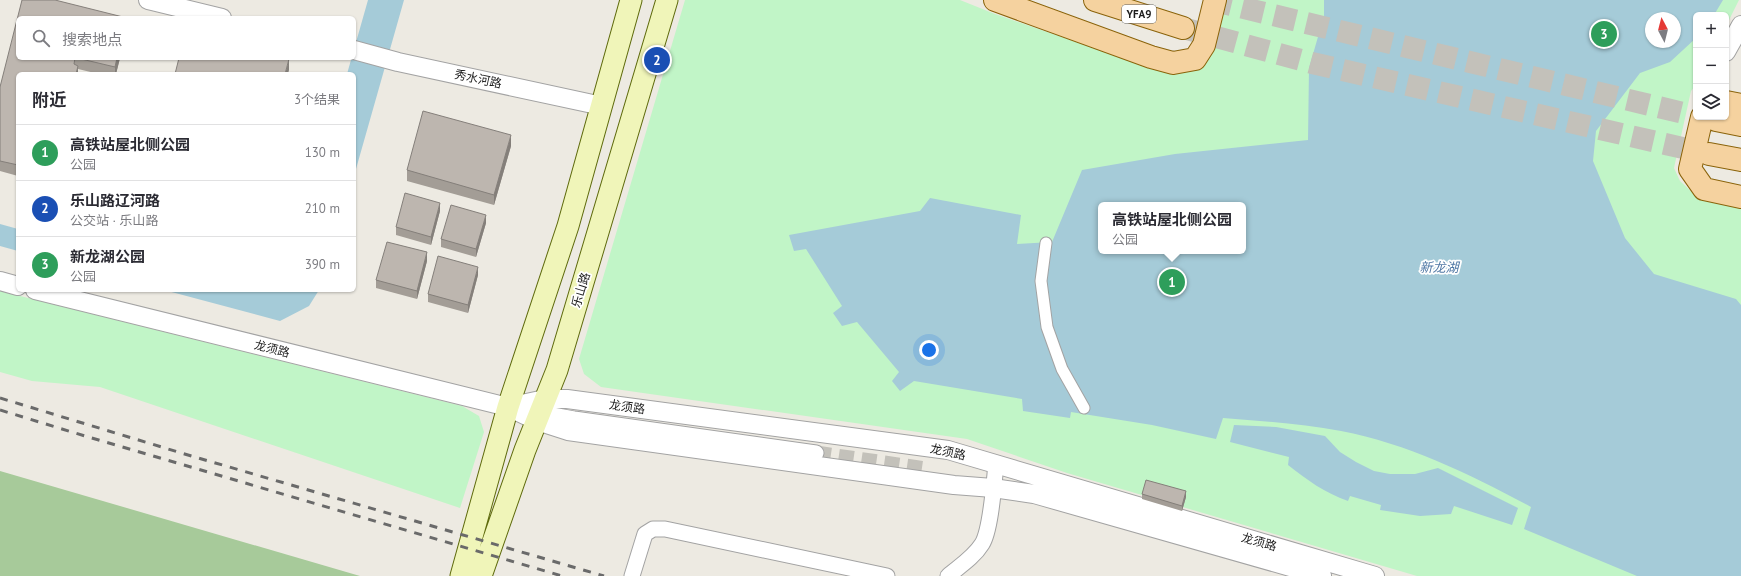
<!DOCTYPE html>
<html lang="zh">
<head>
<meta charset="utf-8">
<style>
	:root { --surface:#fff; --page:#f2f2f3; --text:#2b2b33; --muted:#7c7c81; --line:#e1e1e2; --accent:#bb110d }
	body { margin:0; font-family:"PT Sans","Noto Sans SC",sans-serif; background:var(--page); color:var(--text) }
	.controls { position:absolute; right:12px; top:12px; display:grid; overflow:hidden; border-radius:6px; box-shadow:0 1px 3px #0004 }
	.controls button { width:36px; height:36px; display:grid; place-items:center; padding:0; border:0; border-bottom:1px solid var(--line); background:var(--surface); color:var(--text); font:20px sans-serif }
	.compass { position:absolute; left:1645px; top:12px; width:36px; height:36px; border-radius:50%; background:var(--surface); box-shadow:0 1px 3px #0004; rotate:353deg }
	.you { position:absolute; left:929px; top:350px; width:14px; height:14px; margin:-10px; border:3px solid #fff; border-radius:50%; background:#1a73e8; box-shadow:0 0 0 6px #1a73e833 }
	.badge { display:grid; place-items:center; width:26px; height:26px; border-radius:50%; background:var(--accent); color:#fff; font-size:13px; font-weight:700 }
	.pin { position:absolute; translate:-50% -50%; border:2px solid #fff; box-shadow:0 1px 4px #0006 }
	.popup { position:absolute; left:1098px; top:202px; width:148px; height:52px; box-sizing:border-box; display:grid; place-content:center; border-radius:6px; background:var(--surface); filter:drop-shadow(0 1px 3px #0005); font-size:13px; white-space:nowrap; color:var(--muted) }
	.popup b { font-size:15px; color:var(--text) }
	.popup::after { content:''; position:absolute; left:50%; top:100%; margin-left:-8px; border:8px solid transparent; border-top-color:var(--surface) }
	.list { margin:0; padding:0; list-style:none }
	h2 { display:flex; justify-content:space-between; align-items:center; height:52px; margin:0; padding:0 16px; font-size:17px }
	h2 small { font-size:13px; font-weight:400; color:var(--muted) }
	.list li { display:grid; grid-template-columns:26px 1fr auto; gap:12px; align-items:center; box-sizing:border-box; height:56px; padding:0 16px; border-top:1px solid var(--line) }
	.list b { display:block; font-size:15px; white-space:nowrap }
	.list p { margin:0; font-size:13px; white-space:nowrap; color:var(--muted) }
	.list em { font-size:13px; font-style:normal; color:var(--muted) }
	.icon { flex:none; width:22px; height:22px; fill:none; stroke:currentColor; stroke-width:2; stroke-linecap:round; stroke-linejoin:round }
	.map { position:relative; flex:none; width:1741px; height:576px; overflow:hidden }
	.search { position:absolute; background:var(--surface); box-shadow:0 1px 3px #0004; left:16px; top:16px; width:340px; height:44px; display:flex; align-items:center; gap:10px; box-sizing:border-box; padding:0 14px; border-radius:6px; color:var(--muted); font-size:15px }
	.panel { position:absolute; background:var(--surface); box-shadow:0 1px 3px #0004; left:16px; top:72px; width:340px; height:220px; border-radius:6px }
	.map>svg:first-child { display:block }
	.forest { fill:#a7ca9a }
	.park { fill:#c1f5c7; fill-rule:evenodd }
	.water { fill:#a5cbd8; fill-rule:evenodd }
	.lines { fill:none; stroke-linecap:round; stroke-linejoin:round }
	.minor-tunnel { stroke:#c3c1ba; stroke-width:15; stroke-dasharray:15 8; stroke-linecap:butt }
	.primary-tunnel { stroke:#c3c1ba; stroke-width:22; stroke-dasharray:22 11; stroke-linecap:butt }
	.pedestrian-casing { stroke:#a3a3a3; stroke-width:13 }
	.minor-casing { stroke:#a3a3a3; stroke-width:17 }
	.tertiary-casing { stroke:#a3a3a3; stroke-width:20 }
	.secondary-casing { stroke:#5e6a0c; stroke-width:23 }
	.primary-casing { stroke:#8a630a; stroke-width:24 }
	.pedestrian { stroke:#fff; stroke-width:11 }
	.minor { stroke:#fff; stroke-width:15 }
	.tertiary { stroke:#fff; stroke-width:18 }
	.secondary { stroke:#f0f5b9; stroke-width:21 }
	.primary { stroke:#f5d29f; stroke-width:22 }
	.rail { stroke:#6a6a6a; stroke-width:3; stroke-dasharray:8 8; stroke-linecap:butt }
	.wall { fill:#a39d96 }
	.shaded-wall { fill:#847f7a }
	.building { fill:#bdb6af; stroke:#847f7a }
	.labels { text-anchor:middle; stroke-width:3.5; stroke-linejoin:round; paint-order:stroke }
	.shield { fill:#fff; stroke:#606060; stroke-width:1 }
	.shield-label { font-size:11px; font-weight:bold; fill:#1c1c1c }
	.street-label { font-size:12px; fill:#1c1c1c; stroke:#fff }
	.water-label { font-size:13px; font-style:italic; fill:#5078a5; stroke:#fff }
</style>
</head>
<body>
<div class="map">
<svg width="1741" height="576" viewBox="0 0 1741 576">
	<rect width="100%" height="100%" fill="#edeae2"/>
	<path class="forest" d="M 0,471 L 360,576 L 0,576 Z"/>
	<path class="park" d="M 685,0 L 960,0 L 995,14 L 1161,71 L 1177,73 L 1221,0 L 1739,0 L 1726,26 L 1726,15 L 1696,15 L 1696,85 L 1691,91 L 1674,168 L 1680,181 L 1695,195 L 1741,204 L 1741,576 L 1417,576 L 1067,473 L 967,439 L 601,387 L 584,374 L 579,359 ZM 1651,18 L 1675,18 L 1675,42 L 1651,42 ZM 1101,205 L 1243,205 L 1243,251 L 1101,251 Z
		M 0,291 L 462,406 L 479,416 L 484,432 L 460,508 L 100,387 L 32,381 L 0,372 Z"/>
	<path class="water" d="M 368,0 L 404,0 L 354,176 L 354,74 L 347,74 Z
		M 1324,0 L 1723,0 L 1714,15 L 1696,15 L 1696,38 L 1670,62 L 1640,73 L 1596,131 L 1593,161 L 1625,238 L 1654,274 L 1736,299 L 1741,305 L 1741,576 L 1637,576 L 1524,529 L 1531,507 C 1471,475 1409,444 1341,431 C 1302,424 1263,421 1223,418 L 1216,439 L 1152,425 L 1071,412 L 1070,418 L 1023,411 L 1022,399 L 914,381 L 900,391 L 892,381 L 899,372 L 857,322 L 842,326 L 833,313 L 842,306 L 806,249 L 794,251 L 789,235 L 920,211 L 930,198 L 1021,215 L 1017,244 L 1052,242 L 1082,170 L 1175,154 L 1308,140 L 1309,68 L 1324,16 ZM 1651,18 L 1675,18 L 1675,42 L 1651,42 ZM 1101,205 L 1243,205 L 1243,251 L 1101,251 Z
		M 0,224 L 18,229 L 18,251 L 0,246 Z
		M 164,290 L 319,290 L 309,306 L 280,321 Z
		M 1234,425 L 1276,427 L 1325,436 L 1340,452 L 1356,462 L 1374,471 L 1390,474 L 1415,474 L 1438,468 L 1518,508 L 1512,525 L 1454,506 L 1451,514 L 1420,516 L 1380,510 L 1381,505 L 1350,496 L 1348,501 C 1325,493 1307,480 1288,465 L 1289,457 L 1230,442 Z"/>
	<g class="lines">
		<path class="minor-tunnel" d="M 816,453 L 926,469"/>
		<path class="primary-tunnel" d="M 1210,0 L 1696,116
			M 1183,28 L 1312,63 L 1709,154"/>
		<defs>
			<path id="pedestrian" d="M 1046,243 L 1041,281 L 1047,327 L 1062,369 L 1084,408"/>
			<path id="minor" d="M 530,411 L 574,419 L 816,453
				M 632,576 L 645,534 L 653,529 L 665,529 L 887,576
				M 948,576 C 960,566 974,557 982,544 C 991,530 994,482 996,464"/>
			<path id="tertiary" d="M 148,0 L 222,18
				M 354,50 L 398,62 L 602,106
				M 1726,52 L 1741,25
				M 0,281 L 18,286
				M 35,290 L 508,407 L 537,421 L 568,431 L 954,485 L 993,488 L 1034,494 L 1322,576
				M 508,407 L 545,399 L 567,399 L 948,450 L 1375,576"/>
			<path id="secondary" d="M 461,576 L 508,407 L 568,226 L 631,0
				M 481,576 L 525,450 L 557,370 L 667,0"/>
			<path id="primary" d="M 995,0 L 1151,57 L 1173,63 L 1195,59 L 1204,45 L 1215,0
				M 1095,0 L 1183,28
				M 1726,102 L 1741,105
				M 1702,117 L 1690,169 L 1704,189 L 1741,197
				M 1716,120 L 1741,125
				M 1709,154 L 1741,160"/>
		</defs>
		<use href="#pedestrian" class="pedestrian-casing"/>
		<use href="#minor" class="minor-casing"/>
		<use href="#tertiary" class="tertiary-casing"/>
		<use href="#secondary" class="secondary-casing"/>
		<use href="#primary" class="primary-casing"/>
		<use href="#pedestrian" class="pedestrian"/>
		<use href="#minor" class="minor"/>
		<use href="#tertiary" class="tertiary"/>
		<use href="#secondary" class="secondary"/>
		<use href="#primary" class="primary"/>
		<path class="rail" d="M 0,398 L 188,455 L 604,576
			M 0,410 L 85,436 L 562,576"/>
	</g>
	<path class="wall" d="M 18,58 L 120,58 L 116,74 L 99,74 L 78,69 L 78,74 L 18,74 L 18,176 L 0,171 L 0,87 Z
		M 511,146 L 494,205 L 407,181 L 407,170 Z
		M 440,211 L 431,245 L 396,235 L 396,227 Z
		M 486,223 L 476,257 L 441,247 L 441,239 Z
		M 427,261 L 417,299 L 376,288 L 376,280 Z
		M 478,275 L 468,313 L 428,302 L 428,294 Z
		M 1142,494 L 1186,497 L 1182,511 L 1142,499 Z"/>
	<path class="shaded-wall" d="M 117,58 L 120,58 L 116,74 L 115,74 L 115,67 Z
		M 289,59 L 289,70 L 288,74 L 285,74 Z
		M 78,66 L 78,74 L 76,74 Z
		M 511,135 L 511,146 L 494,205 L 494,195 Z
		M 440,203 L 440,211 L 431,245 L 431,237 Z
		M 486,215 L 486,223 L 476,257 L 476,249 Z
		M 427,252 L 427,261 L 417,299 L 417,291 Z
		M 478,267 L 478,275 L 468,313 L 468,305 Z
		M 1186,491 L 1186,497 L 1182,511 L 1182,506 Z"/>
	<path class="building" d="M 22,0 L 55,0 L 127,18 L 18,18 L 18,58 L 75,58 L 74,64 L 78,66 L 76,74 L 18,74 L 18,165 L 0,161 L 0,87 Z
		M 77,58 L 117,58 L 115,67 Z
		M 179,58 L 283,58 L 289,59 L 285,74 L 175,74 Z
		M 423,111 L 511,135 L 494,195 L 407,170 Z
		M 405,193 L 440,203 L 431,237 L 396,227 Z
		M 451,205 L 486,215 L 476,249 L 441,239 Z
		M 387,242 L 427,252 L 417,291 L 376,280 Z
		M 438,256 L 478,267 L 468,305 L 428,294 Z
		M 1146,480 L 1186,491 L 1182,506 L 1142,494 Z"/>
	<g class="labels">
		<rect class="shield" x="1122" y="5" width="34" height="18" rx="3"/>
		<g class="shield-label">
			<text x="1139" y="18">YFA9</text>
		</g>
		<g class="street-label">
			<text transform="translate(478 79) rotate(12)" y="4">秀水河路</text>
			<text transform="translate(581 290) rotate(-73)" y="4">乐山路</text>
			<text transform="translate(272 349) rotate(14)" y="4">龙须路</text>
			<text transform="translate(627 407) rotate(8)" y="4">龙须路</text>
			<text transform="translate(948 452) rotate(12)" y="4">龙须路</text>
			<text transform="translate(1259 542) rotate(16)" y="4">龙须路</text>
		</g>
		<g class="water-label">
			<text x="1439" y="272">新龙湖</text>
		</g>
	</g>
</svg>
<div class="controls">
<button>+</button>
<button>−</button>
<button><svg class="icon" aria-label="layers" viewBox="0 0 24 24"><path d="M12 4l9 5-9 5-9-5zM3 14l9 5 9-5"/></svg></button>
</div>
<svg class="compass" viewBox="-18 -18 36 36"><path d="M0-13l5 13h-10z" fill="#e53935"/><path d="M0 13l5-13h-10z" fill="#7c7c81"/></svg>
<div class="you"></div>
<div class="pin badge" style="left:1172px;top:282px;background:#2e9e5b">1</div>
<div class="popup"><b>高铁站屋北侧公园</b>公园</div>
<div class="pin badge" style="left:657px;top:60px;background:#1a4fb4">2</div>
<div class="pin badge" style="left:1604px;top:34px;background:#2e9e5b">3</div>
<div class="search"><svg class="icon" aria-label="search" viewBox="0 0 24 24"><circle cx="10" cy="10" r="6"/><path d="M15 15l6 6"/></svg>搜索地点</div>
<section class="panel">
<h2>附近<small>3个结果</small></h2>
<ul class="list">
<li><span class="badge" style="background:#2e9e5b">1</span><div><b>高铁站屋北侧公园</b><p>公园</p></div><em>130 m</em></li>
<li><span class="badge" style="background:#1a4fb4">2</span><div><b>乐山路辽河路</b><p>公交站 · 乐山路</p></div><em>210 m</em></li>
<li><span class="badge" style="background:#2e9e5b">3</span><div><b>新龙湖公园</b><p>公园</p></div><em>390 m</em></li>
</ul>
</section>
</div>
</body>
</html>
